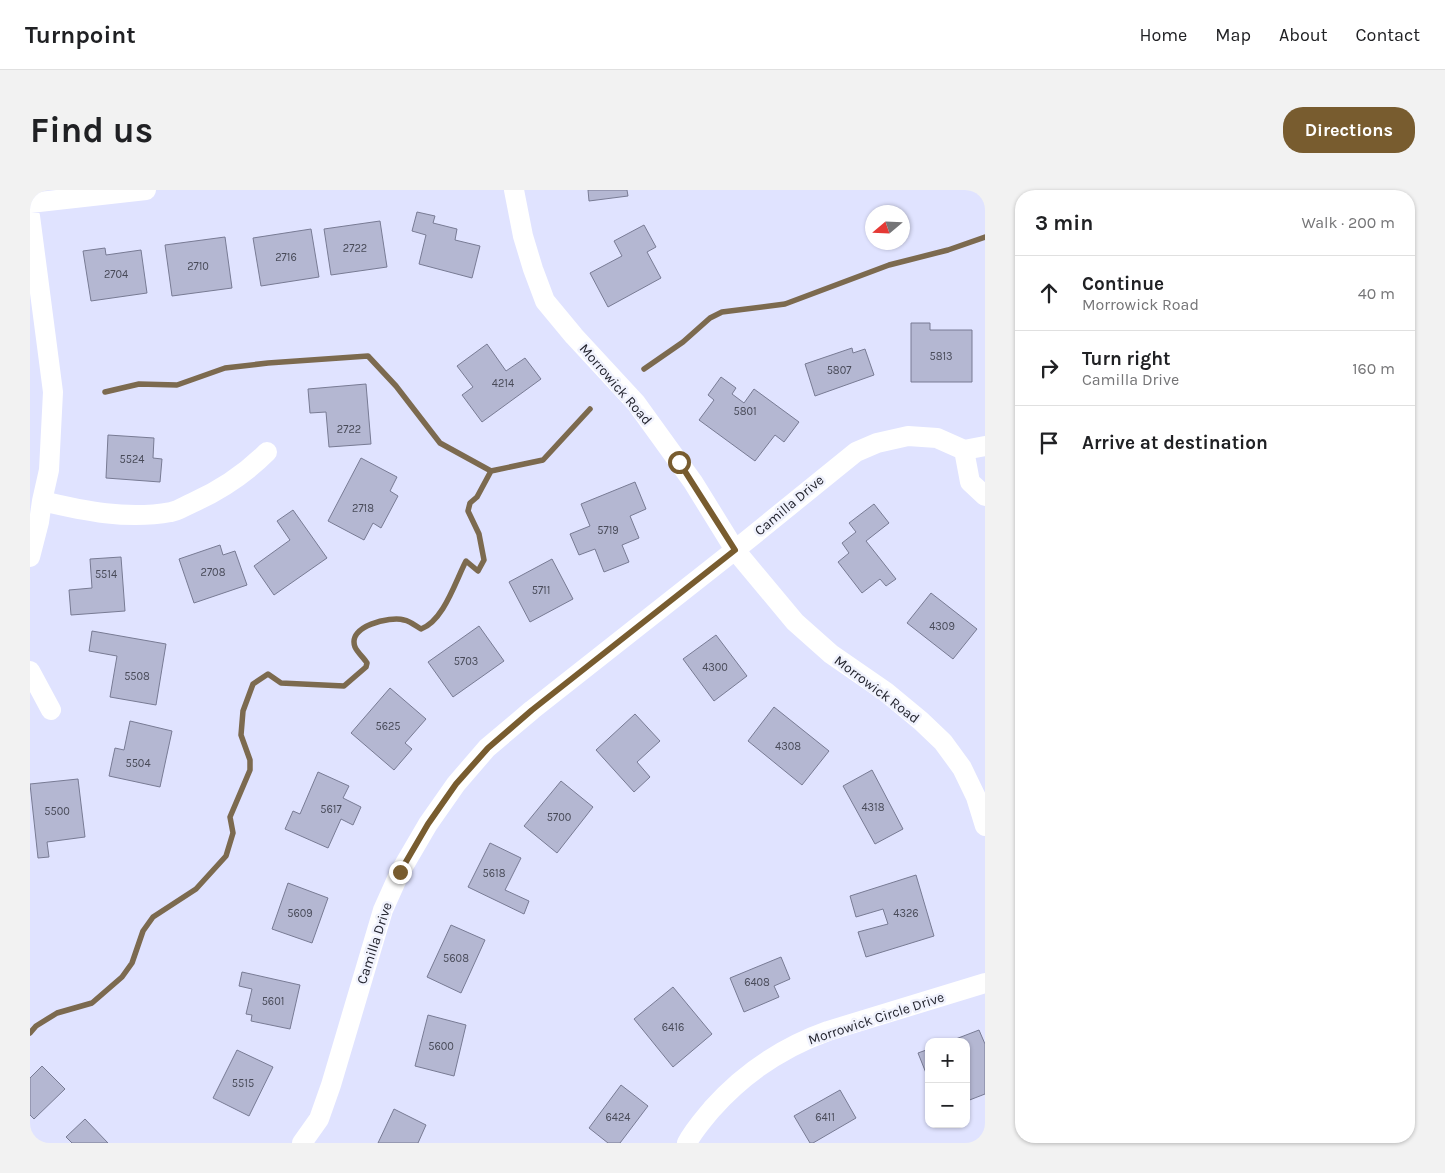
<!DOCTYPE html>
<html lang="en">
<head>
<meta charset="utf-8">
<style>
	:root { --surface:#fff; --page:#f2f2f2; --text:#202124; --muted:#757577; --line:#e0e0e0; --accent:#785c2f }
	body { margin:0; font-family:Karla,sans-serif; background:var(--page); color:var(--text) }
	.controls { position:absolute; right:15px; bottom:15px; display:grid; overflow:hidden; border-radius:10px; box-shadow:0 1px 4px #0004 }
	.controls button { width:45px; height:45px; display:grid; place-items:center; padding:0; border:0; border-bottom:1px solid var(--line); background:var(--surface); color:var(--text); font:25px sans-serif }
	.compass { position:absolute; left:835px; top:15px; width:45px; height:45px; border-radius:50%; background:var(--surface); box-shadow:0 1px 4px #0004; rotate:251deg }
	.stop { position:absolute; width:15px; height:15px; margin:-11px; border:4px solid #785c2f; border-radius:50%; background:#fff }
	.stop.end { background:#785c2f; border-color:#fff; box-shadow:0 1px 5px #0008 }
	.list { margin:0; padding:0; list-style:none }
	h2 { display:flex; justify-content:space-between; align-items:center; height:65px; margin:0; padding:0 20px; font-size:21px }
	h2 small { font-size:16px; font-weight:400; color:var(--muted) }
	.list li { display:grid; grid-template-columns:32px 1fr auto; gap:15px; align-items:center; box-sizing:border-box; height:75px; padding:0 20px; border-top:1px solid var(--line) }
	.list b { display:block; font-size:19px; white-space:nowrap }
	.list p { margin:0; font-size:16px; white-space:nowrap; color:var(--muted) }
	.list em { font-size:16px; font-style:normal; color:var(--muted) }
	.icon { flex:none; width:28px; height:28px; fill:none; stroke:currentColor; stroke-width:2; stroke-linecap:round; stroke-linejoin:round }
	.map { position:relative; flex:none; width:955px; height:953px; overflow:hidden; border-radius:20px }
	header { display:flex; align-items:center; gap:30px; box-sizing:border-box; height:70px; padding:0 25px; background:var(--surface); border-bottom:1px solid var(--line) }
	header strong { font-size:24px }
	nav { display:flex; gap:28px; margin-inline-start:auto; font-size:18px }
	.intro { display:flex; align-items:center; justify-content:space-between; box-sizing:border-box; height:120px; padding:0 30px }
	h1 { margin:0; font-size:35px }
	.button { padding:12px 22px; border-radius:20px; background:var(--accent); color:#fff; font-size:18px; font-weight:700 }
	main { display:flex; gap:30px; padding:0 30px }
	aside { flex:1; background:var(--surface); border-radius:20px; box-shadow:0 1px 4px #0004 }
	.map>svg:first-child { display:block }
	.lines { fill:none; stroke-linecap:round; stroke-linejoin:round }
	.stream { stroke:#7c6a4f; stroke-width:5.5 }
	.building { fill:#b4b7d2; stroke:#787b94 }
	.minor { stroke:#fff; stroke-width:20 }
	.route { stroke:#785c2f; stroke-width:6 }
	.labels { text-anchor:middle; stroke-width:5; stroke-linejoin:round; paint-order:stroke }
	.number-label { font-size:11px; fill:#484a58 }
	.street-label { font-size:14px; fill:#24252f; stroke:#f0f2fd }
</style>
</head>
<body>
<header>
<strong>Turnpoint</strong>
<nav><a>Home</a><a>Map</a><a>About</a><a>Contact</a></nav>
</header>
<div class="intro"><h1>Find us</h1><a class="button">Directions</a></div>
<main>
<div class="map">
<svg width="955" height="953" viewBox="0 0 955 953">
	<rect width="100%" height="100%" fill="#e0e3ff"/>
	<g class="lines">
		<path class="stream" d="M 614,179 L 653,152 L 680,128 L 692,122 L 755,114 L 859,75 L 918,60 L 955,47
			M 75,202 L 109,194 L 147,195 L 195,178 L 238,173 L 338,166 L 366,196 L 410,253 L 461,281 L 513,270 L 560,219
			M 0,843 L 6,836 L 27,823 L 62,813 L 92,787 L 102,773 L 113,741 L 123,727 L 166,699 L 196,666 L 203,643 L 200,627 L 220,580 L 220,570 L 211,545 L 213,521 L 223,494 L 238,484 L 251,493 L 314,496 L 336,477 L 337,473 C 334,468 327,462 325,457 C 317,436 360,426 374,430 C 380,431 386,436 391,439 C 414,430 425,392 436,371 L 448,381 L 454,370 L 449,344 L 438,321 L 440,313 L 447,307 L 461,281"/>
	</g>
	<path class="building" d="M 558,0 L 597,0 L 598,6 L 559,11 Z
		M 387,22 L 405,26 L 403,33 L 427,39 L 425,50 L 450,56 L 442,88 L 389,74 L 396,45 L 382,41 Z
		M 350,31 L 357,77 L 301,85 L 294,39 Z
		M 614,35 L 626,57 L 617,62 L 631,88 L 578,117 L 560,83 L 592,66 L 584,51 Z
		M 281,39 L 289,87 L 231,96 L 223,48 Z
		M 195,47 L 202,98 L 142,106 L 135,55 Z
		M 75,58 L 76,65 L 111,60 L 117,103 L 61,111 L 53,61 Z
		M 881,133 L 900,133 L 900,140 L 942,140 L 942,192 L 881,192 Z
		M 457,154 L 476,181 L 495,168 L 511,189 L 452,232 L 432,205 L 443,197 L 427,176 Z
		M 822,158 L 823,163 L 835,159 L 844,185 L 785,206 L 775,174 Z
		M 691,187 L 706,198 L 702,204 L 714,213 L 724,199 L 769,232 L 754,252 L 745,245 L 725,271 L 669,230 L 684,210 L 678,205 Z
		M 336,194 L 341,254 L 299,257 L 296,222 L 280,223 L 278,199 Z
		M 78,245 L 124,248 L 123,268 L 132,269 L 130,292 L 76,288 Z
		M 331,268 L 367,287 L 360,301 L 368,306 L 351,338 L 343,333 L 334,350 L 298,331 Z
		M 605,292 L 616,319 L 600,326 L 609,348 L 592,355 L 599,372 L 574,382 L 565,359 L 549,365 L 540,344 L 560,336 L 551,314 Z
		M 844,314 L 859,333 L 836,351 L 866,389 L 856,396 L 850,389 L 832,403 L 808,372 L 819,363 L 812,353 L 826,342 L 819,333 Z
		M 263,320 L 297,368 L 244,405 L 224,376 L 260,350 L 247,331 Z
		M 190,355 L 193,365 L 205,361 L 217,395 L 164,413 L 149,369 Z
		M 91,367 L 95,421 L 41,425 L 39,400 L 62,398 L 60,369 Z
		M 522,369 L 543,409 L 500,432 L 479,392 Z
		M 901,403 L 947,439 L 923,469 L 877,433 Z
		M 449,436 L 474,471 L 423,507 L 398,472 Z
		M 62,441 L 136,454 L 126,515 L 80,507 L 87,466 L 59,461 Z
		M 686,445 L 717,486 L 684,511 L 653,469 Z
		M 360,498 L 396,529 L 375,553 L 382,559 L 364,580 L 321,543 Z
		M 744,517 L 799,561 L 772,595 L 718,551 Z
		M 605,524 L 630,551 L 607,572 L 620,587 L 604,602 L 566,560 Z
		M 100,531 L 142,541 L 130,597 L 79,586 L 85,558 L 94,560 Z
		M 842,580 L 873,639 L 845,654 L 813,596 Z
		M 288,582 L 319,596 L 313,608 L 331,617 L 323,635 L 311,629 L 298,658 L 255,639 L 263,621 L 270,624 Z
		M 48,589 L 55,647 L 17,652 L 19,667 L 8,668 L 0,594 Z
		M 531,591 L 563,617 L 527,663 L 494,636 Z
		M 460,653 L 491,668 L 475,700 L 499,711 L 494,724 L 438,697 Z
		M 886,685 L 904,746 L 836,767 L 828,742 L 858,734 L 853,719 L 826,727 L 820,706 Z
		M 258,693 L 298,708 L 282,753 L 242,739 Z
		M 421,735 L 455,750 L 431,803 L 397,787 Z
		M 751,767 L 760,789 L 744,796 L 749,807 L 714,822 L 700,788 Z
		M 212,782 L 270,795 L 260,839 L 221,831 L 222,825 L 216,824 L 222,799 L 209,796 Z
		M 643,797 L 682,844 L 643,877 L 604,829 Z
		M 398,825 L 436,835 L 424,886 L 385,876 Z
		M 949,840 L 955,854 L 955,904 L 937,911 L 936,852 L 918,852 Z
		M 899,859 L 899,888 L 898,888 L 888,863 Z
		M 207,860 L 243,877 L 219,926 L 183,908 Z
		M 12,876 L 35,899 L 4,929 L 0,925 L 0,888 Z
		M 591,895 L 618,916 L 590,953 L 578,953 L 559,938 Z
		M 810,900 L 826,928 L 783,953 L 780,953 L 764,926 Z
		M 364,919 L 396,935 L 388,953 L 348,953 Z
		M 55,929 L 78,953 L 42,953 L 36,947 Z"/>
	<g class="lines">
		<path class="minor" d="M 484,0 L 493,46 L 503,79 L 515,111 L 544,146 L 606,213 L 663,292 L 705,360 L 765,432 L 801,464 L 856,502 L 891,531 L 913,552 L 932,578 L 946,607 L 955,636
			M 0,13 L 116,0
			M 0,26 L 23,202 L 19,280 L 12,311 L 9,332 L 0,367
			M 934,260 L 940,292 L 955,306
			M 12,311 C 54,321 97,330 141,322 C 148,321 155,316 162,313 C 191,300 215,284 237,262
			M 0,481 L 21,520
			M 272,953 L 289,929 L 301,895 L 353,720 L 370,682 L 398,634 L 426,594 L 457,558 L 502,520 L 705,360 L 826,262 L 847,253 L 878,246 L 907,248 L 934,260 L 955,256
			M 657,953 C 663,941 673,930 682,919 C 714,883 753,857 798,841 L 955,793"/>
	</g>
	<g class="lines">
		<path class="route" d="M 370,682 L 398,634 L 426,594 L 458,558 L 502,520 L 705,360 L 649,272"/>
	</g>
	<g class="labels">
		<g class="number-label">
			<text x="325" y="62">2722</text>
			<text x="256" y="71">2716</text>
			<text x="168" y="80">2710</text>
			<text x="86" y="88">2704</text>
			<text x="911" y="170">5813</text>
			<text x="809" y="184">5807</text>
			<text x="473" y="197">4214</text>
			<text x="715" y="225">5801</text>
			<text x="319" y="243">2722</text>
			<text x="102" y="273">5524</text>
			<text x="333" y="322">2718</text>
			<text x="578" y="344">5719</text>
			<text x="183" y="386">2708</text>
			<text x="76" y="388">5514</text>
			<text x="511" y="404">5711</text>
			<text x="912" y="440">4309</text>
			<text x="436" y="475">5703</text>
			<text x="685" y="481">4300</text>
			<text x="107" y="490">5508</text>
			<text x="358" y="540">5625</text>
			<text x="758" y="560">4308</text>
			<text x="108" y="577">5504</text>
			<text x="843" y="621">4318</text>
			<text x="301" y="623">5617</text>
			<text x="27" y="625">5500</text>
			<text x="529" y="631">5700</text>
			<text x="464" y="687">5618</text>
			<text x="270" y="727">5609</text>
			<text x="876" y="727">4326</text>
			<text x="426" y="772">5608</text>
			<text x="727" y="796">6408</text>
			<text x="243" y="815">5601</text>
			<text x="643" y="841">6416</text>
			<text x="411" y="860">5600</text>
			<text x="213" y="897">5515</text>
			<text x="588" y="931">6424</text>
			<text x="795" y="931">6411</text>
		</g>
		<g class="street-label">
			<text transform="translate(586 194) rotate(49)" y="5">Morrowick Road</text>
			<text transform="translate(759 315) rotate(-40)" y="5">Camilla Drive</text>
			<text transform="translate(847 499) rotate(37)" y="5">Morrowick Road</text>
			<text transform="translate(344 753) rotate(-72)" y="5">Camilla Drive</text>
			<text transform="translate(846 828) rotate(-18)" y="5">Morrowick Circle Drive</text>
		</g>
	</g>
</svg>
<div class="controls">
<button>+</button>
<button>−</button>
</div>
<svg class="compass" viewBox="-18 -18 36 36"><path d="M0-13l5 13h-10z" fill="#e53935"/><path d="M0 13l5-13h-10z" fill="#757577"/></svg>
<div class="stop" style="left:649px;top:272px"></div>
<div class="stop end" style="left:370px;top:682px"></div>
</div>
<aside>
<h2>3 min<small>Walk · 200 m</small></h2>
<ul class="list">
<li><svg class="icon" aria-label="ahead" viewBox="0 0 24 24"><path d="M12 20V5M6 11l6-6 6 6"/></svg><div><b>Continue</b><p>Morrowick Road</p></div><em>40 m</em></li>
<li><svg class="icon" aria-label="right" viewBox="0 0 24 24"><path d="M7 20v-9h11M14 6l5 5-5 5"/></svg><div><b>Turn right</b><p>Camilla Drive</p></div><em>160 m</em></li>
<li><svg class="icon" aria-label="arrive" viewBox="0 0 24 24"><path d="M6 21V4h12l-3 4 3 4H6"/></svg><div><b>Arrive at destination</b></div></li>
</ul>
</aside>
</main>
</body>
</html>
